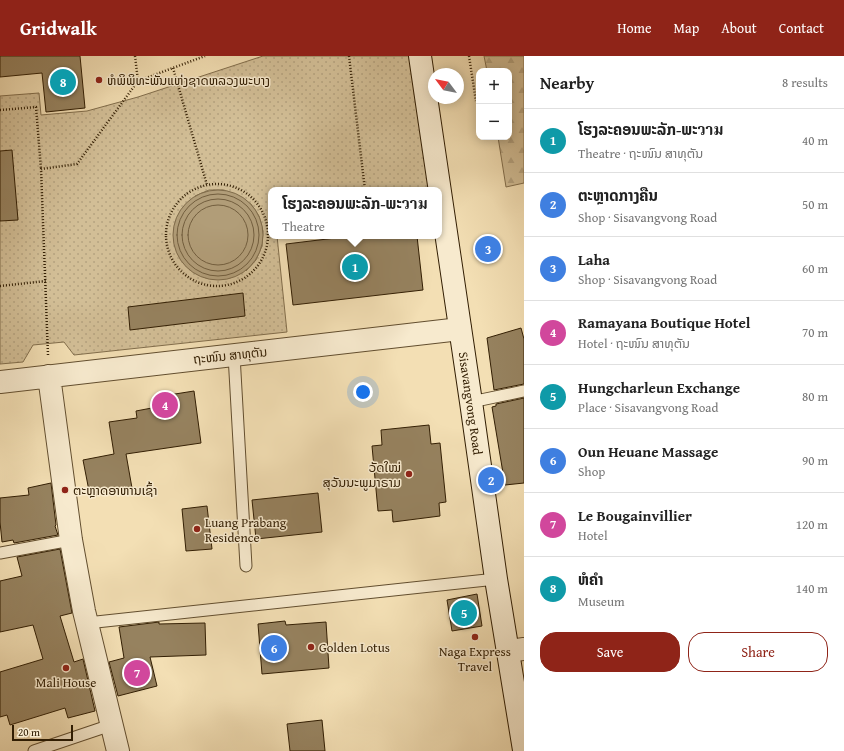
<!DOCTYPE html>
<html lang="en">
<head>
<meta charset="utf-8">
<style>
	:root { --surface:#fff; --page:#f2f2f2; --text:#222; --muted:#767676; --line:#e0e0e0; --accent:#8f2418 }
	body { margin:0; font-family:"Gentium Book Plus","Noto Sans Lao","Noto Serif Thai",serif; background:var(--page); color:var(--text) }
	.controls { position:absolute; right:12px; top:12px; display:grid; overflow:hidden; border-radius:8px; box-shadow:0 2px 10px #0003 }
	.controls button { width:36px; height:36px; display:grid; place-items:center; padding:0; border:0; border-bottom:1px solid var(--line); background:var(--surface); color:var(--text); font:20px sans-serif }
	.compass { position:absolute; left:428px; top:12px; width:36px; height:36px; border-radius:50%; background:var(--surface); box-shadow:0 2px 10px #0003; rotate:302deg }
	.scale { position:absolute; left:12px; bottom:10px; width:61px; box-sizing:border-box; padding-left:4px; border:2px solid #321e03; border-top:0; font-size:11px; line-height:14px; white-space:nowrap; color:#321e03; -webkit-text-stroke:3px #f7eace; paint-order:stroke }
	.you { position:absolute; left:363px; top:336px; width:14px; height:14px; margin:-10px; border:3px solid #fff; border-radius:50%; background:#1a73e8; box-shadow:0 0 0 6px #1a73e833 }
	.badge { display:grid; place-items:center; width:26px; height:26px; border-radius:50%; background:var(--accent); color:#fff; font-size:13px; font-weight:700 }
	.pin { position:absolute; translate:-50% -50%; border:2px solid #fff; box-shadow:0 1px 4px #0006 }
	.popup { position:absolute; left:268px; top:131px; width:174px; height:52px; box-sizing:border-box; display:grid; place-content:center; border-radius:8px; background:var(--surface); filter:drop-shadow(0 1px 3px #0005); font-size:13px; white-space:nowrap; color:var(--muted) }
	.popup b { font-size:15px; color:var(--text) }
	.popup::after { content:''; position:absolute; left:50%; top:100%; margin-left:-8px; border:8px solid transparent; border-top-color:var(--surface) }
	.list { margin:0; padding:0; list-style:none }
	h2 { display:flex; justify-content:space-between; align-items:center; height:52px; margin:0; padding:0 16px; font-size:17px }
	h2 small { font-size:13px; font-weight:400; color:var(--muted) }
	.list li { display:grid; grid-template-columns:26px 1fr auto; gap:12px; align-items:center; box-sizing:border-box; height:64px; padding:0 16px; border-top:1px solid var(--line) }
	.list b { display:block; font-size:15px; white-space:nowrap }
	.list p { margin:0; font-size:13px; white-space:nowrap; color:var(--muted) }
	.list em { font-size:13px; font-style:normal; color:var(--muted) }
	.actions { display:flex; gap:8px; padding:12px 16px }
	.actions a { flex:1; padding:9px 0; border:1px solid var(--accent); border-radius:16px; text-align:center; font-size:14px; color:var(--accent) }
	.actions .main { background:var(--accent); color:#fff }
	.map { position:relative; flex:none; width:524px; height:695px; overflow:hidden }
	header { display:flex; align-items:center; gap:24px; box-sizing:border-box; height:56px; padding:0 20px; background:var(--accent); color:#fff }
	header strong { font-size:19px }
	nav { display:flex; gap:22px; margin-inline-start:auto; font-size:14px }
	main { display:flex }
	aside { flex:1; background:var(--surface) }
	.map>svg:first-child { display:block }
	.grass { fill:url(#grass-dots); stroke:#826e4c; fill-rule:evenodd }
	.forest { fill:url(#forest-firs); stroke:#826e4c }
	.water { fill:#b19d78; stroke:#7e6a49 }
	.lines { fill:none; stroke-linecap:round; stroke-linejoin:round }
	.shore { stroke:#725e3e; stroke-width:1 }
	.building { fill:#96825f; stroke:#321e03 }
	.service-casing { stroke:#624e2f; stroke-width:13 }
	.minor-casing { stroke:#624e2f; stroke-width:24 }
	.secondary-casing { stroke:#321e03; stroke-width:24 }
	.path { stroke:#321e03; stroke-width:2.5; stroke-dasharray:1 2; stroke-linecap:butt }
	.service { stroke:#f7eace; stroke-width:11 }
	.minor { stroke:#f7eace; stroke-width:22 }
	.secondary { stroke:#f7eace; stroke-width:22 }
	.poi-dot { fill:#8f2418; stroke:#f7eace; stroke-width:1.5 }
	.labels { text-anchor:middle; stroke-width:3; stroke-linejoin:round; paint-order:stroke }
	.poi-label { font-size:13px; fill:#321e03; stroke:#f7eace; text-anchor:start }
	.street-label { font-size:13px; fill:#321e03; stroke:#f7eace }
</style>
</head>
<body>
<header>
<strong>Gridwalk</strong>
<nav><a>Home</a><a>Map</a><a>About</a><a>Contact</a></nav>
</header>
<main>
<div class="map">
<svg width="524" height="695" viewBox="0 0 524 695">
	<defs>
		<pattern id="grass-dots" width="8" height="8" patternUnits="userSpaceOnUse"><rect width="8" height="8" fill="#d2be96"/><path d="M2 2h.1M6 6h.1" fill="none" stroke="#b5a380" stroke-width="1.8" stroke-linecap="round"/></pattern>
		<pattern id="forest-firs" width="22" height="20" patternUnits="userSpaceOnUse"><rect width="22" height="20" fill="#d2be96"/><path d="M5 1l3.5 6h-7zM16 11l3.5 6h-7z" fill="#b5a380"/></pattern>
	</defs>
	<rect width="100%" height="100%" fill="#f3dfb4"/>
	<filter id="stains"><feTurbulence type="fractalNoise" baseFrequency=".005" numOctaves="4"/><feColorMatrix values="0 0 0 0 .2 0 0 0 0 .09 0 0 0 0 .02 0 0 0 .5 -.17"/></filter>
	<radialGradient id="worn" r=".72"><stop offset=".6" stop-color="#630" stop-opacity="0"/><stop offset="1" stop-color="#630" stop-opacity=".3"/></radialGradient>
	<path class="grass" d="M 263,0 L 415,0 L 433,134 L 271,134 L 271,180 L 277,180 L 287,276 L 74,299 L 64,286 L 33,289 L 23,306 L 0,308 L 0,40 L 39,37 L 41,59 L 87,55 L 138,41 ZM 209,134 L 224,134 L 251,148 L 259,160 L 263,175 L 262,190 L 256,204 L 246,215 L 195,140 Z"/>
	<path class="forest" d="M 484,0 L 524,0 L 524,127 L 506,131 L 498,81 L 509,81 L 509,15 L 487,15 Z"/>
	<path class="water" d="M173 179a45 45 0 1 1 90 0a45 45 0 1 1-90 0Z"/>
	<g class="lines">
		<path class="shore" d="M177 179a41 41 0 1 1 82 0a41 41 0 1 1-82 0Z
			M182 179a36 36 0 1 1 72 0a36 36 0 1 1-72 0Z
			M188 179a30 30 0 1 1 60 0a30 30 0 1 1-60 0Z"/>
	</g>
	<path class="building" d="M 0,0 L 80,0 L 85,52 L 46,56 L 42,17 L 0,21 Z
		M 12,94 L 18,164 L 0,165 L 0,95 Z
		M 352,180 L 417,180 L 423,234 L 293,249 L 286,188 Z
		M 243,237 L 245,260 L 130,274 L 128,251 Z
		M 521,272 L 524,283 L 524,328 L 494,334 L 487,282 Z
		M 194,335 L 201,387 L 126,398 L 132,432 L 90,440 L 83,404 L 114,398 L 109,366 L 137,362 L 136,355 L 157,351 L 156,341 Z
		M 524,342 L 524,427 L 505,429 L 492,351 L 496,350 L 496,348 Z
		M 429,369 L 431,388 L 440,387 L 446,446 L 439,447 L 440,460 L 393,466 L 392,454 L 378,455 L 372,390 L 382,389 L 381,374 Z
		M 51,427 L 56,469 L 55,470 L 58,479 L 14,487 L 13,484 L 2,486 L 0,466 L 0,442 L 29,439 L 28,432 Z
		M 318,437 L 322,476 L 256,483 L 252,444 Z
		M 207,450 L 212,493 L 186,495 L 182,453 Z
		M 60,493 L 72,557 L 60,560 L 74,606 L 83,603 L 95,655 L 68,662 L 65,652 L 10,669 L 7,659 L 0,661 L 0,616 L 43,603 L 33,569 L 0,576 L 0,525 L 22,520 L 17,501 Z
		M 477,538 L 482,570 L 452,575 L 447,544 Z
		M 285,565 L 286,569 L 326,566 L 329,612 L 262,618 L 258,568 Z
		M 159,566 L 159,568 L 205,567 L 206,599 L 150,601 L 157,630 L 118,640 L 109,606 L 124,602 L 119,571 Z
		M 322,664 L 325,695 L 290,695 L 287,668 Z"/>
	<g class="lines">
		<defs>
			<path id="service" d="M 234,299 L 246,510
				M 471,346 L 524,335
				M 0,497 L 71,484
				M 87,567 L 496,523
				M 34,695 L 111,669"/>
			<path id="minor" d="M 49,320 L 71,484 L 84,555 L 118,695
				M 0,326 L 460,273
				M 508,595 L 524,593"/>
			<g id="secondary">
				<path id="s1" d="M 420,0 L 471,346 L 496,523 L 524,694"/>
			</g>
		</defs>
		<use href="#service" class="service-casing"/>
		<use href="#minor" class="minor-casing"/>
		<use href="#secondary" class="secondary-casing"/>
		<path class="path" d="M 135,0 L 138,25 L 205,0
			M 349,0 L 365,134
			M 469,0 L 476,45
			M 173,12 L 207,129
			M 0,54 L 36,51 L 41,113
			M166 179a51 51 0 1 1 102 0a51 51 0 1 1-102 0Z
			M 0,230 L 46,225
			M 48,299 L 41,113 L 77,108 L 138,25"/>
		<use href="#service" class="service"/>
		<use href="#minor" class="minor"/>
		<use href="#secondary" class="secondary"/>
	</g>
	<g class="poi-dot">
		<circle cx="99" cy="24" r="4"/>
		<circle cx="409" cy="418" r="4"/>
		<circle cx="65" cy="434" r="4"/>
		<circle cx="197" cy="473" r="4"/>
		<circle cx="475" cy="581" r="4"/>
		<circle cx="311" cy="591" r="4"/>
		<circle cx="66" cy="612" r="4"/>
	</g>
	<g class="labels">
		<g class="poi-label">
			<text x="107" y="29">ຫໍພິພິທະພັນແຫ່ງຊາດຫລວງພະບາງ</text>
			<text x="401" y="416" text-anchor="end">ວັດໃໝ່<tspan x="401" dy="15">ສຸວັນນະພູມາຣາມ</tspan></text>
			<text x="73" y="439">ຕະຫຼາດອາຫານເຊົ້າ</text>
			<text x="205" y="471">Luang Prabang<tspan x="205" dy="15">Residence</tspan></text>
			<text x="319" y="596">Golden Lotus</text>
			<text x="475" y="600" text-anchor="middle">Naga Express<tspan x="475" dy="15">Travel</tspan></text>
			<text x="66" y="631" text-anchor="middle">Mali House</text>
		</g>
		<g class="street-label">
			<text transform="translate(230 299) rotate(-6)" y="5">ຖະໜົນ ສາທຸຕັນ</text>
			<text dy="5" stroke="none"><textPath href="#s1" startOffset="351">Sisavangvong Road</textPath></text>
		</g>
	</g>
	<rect width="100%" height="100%" filter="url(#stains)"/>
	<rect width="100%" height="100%" fill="url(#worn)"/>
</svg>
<div class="controls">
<button>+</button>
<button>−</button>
</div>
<svg class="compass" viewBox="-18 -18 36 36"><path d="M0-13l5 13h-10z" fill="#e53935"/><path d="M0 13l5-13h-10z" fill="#767676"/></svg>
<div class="scale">20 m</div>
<div class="you"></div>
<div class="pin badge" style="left:355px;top:211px;background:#0f9aa8">1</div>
<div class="popup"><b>ໂຮງລະຄອນພະລັກ-ພະวาม</b>Theatre</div>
<div class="pin badge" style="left:491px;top:424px;background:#3f7fe0">2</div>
<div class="pin badge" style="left:488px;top:193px;background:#3f7fe0">3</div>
<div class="pin badge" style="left:165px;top:349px;background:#d1479c">4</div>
<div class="pin badge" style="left:464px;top:557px;background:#0f9aa8">5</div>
<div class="pin badge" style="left:274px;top:592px;background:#3f7fe0">6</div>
<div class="pin badge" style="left:137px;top:617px;background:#d1479c">7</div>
<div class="pin badge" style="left:63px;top:26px;background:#0f9aa8">8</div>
</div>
<aside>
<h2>Nearby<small>8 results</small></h2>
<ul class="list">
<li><span class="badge" style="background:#0f9aa8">1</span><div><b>ໂຮງລະຄອນພະລັກ-ພະวาม</b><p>Theatre · ຖະໜົນ ສາທຸຕັນ</p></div><em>40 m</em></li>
<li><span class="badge" style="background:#3f7fe0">2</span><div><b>ຕະຫຼາດກາງຄືນ</b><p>Shop · Sisavangvong Road</p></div><em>50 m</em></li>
<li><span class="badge" style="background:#3f7fe0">3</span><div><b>Laha</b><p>Shop · Sisavangvong Road</p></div><em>60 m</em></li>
<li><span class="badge" style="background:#d1479c">4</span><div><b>Ramayana Boutique Hotel</b><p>Hotel · ຖະໜົນ ສາທຸຕັນ</p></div><em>70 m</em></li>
<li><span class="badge" style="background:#0f9aa8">5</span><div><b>Hungcharleun Exchange</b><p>Place · Sisavangvong Road</p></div><em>80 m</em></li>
<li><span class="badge" style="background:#3f7fe0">6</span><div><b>Oun Heuane Massage</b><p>Shop</p></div><em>90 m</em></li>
<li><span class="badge" style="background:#d1479c">7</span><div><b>Le Bougainvillier</b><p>Hotel</p></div><em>120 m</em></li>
<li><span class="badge" style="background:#0f9aa8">8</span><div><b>ຫໍຄຳ</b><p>Museum</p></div><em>140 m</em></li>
</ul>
<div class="actions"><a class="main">Save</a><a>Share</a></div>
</aside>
</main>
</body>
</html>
